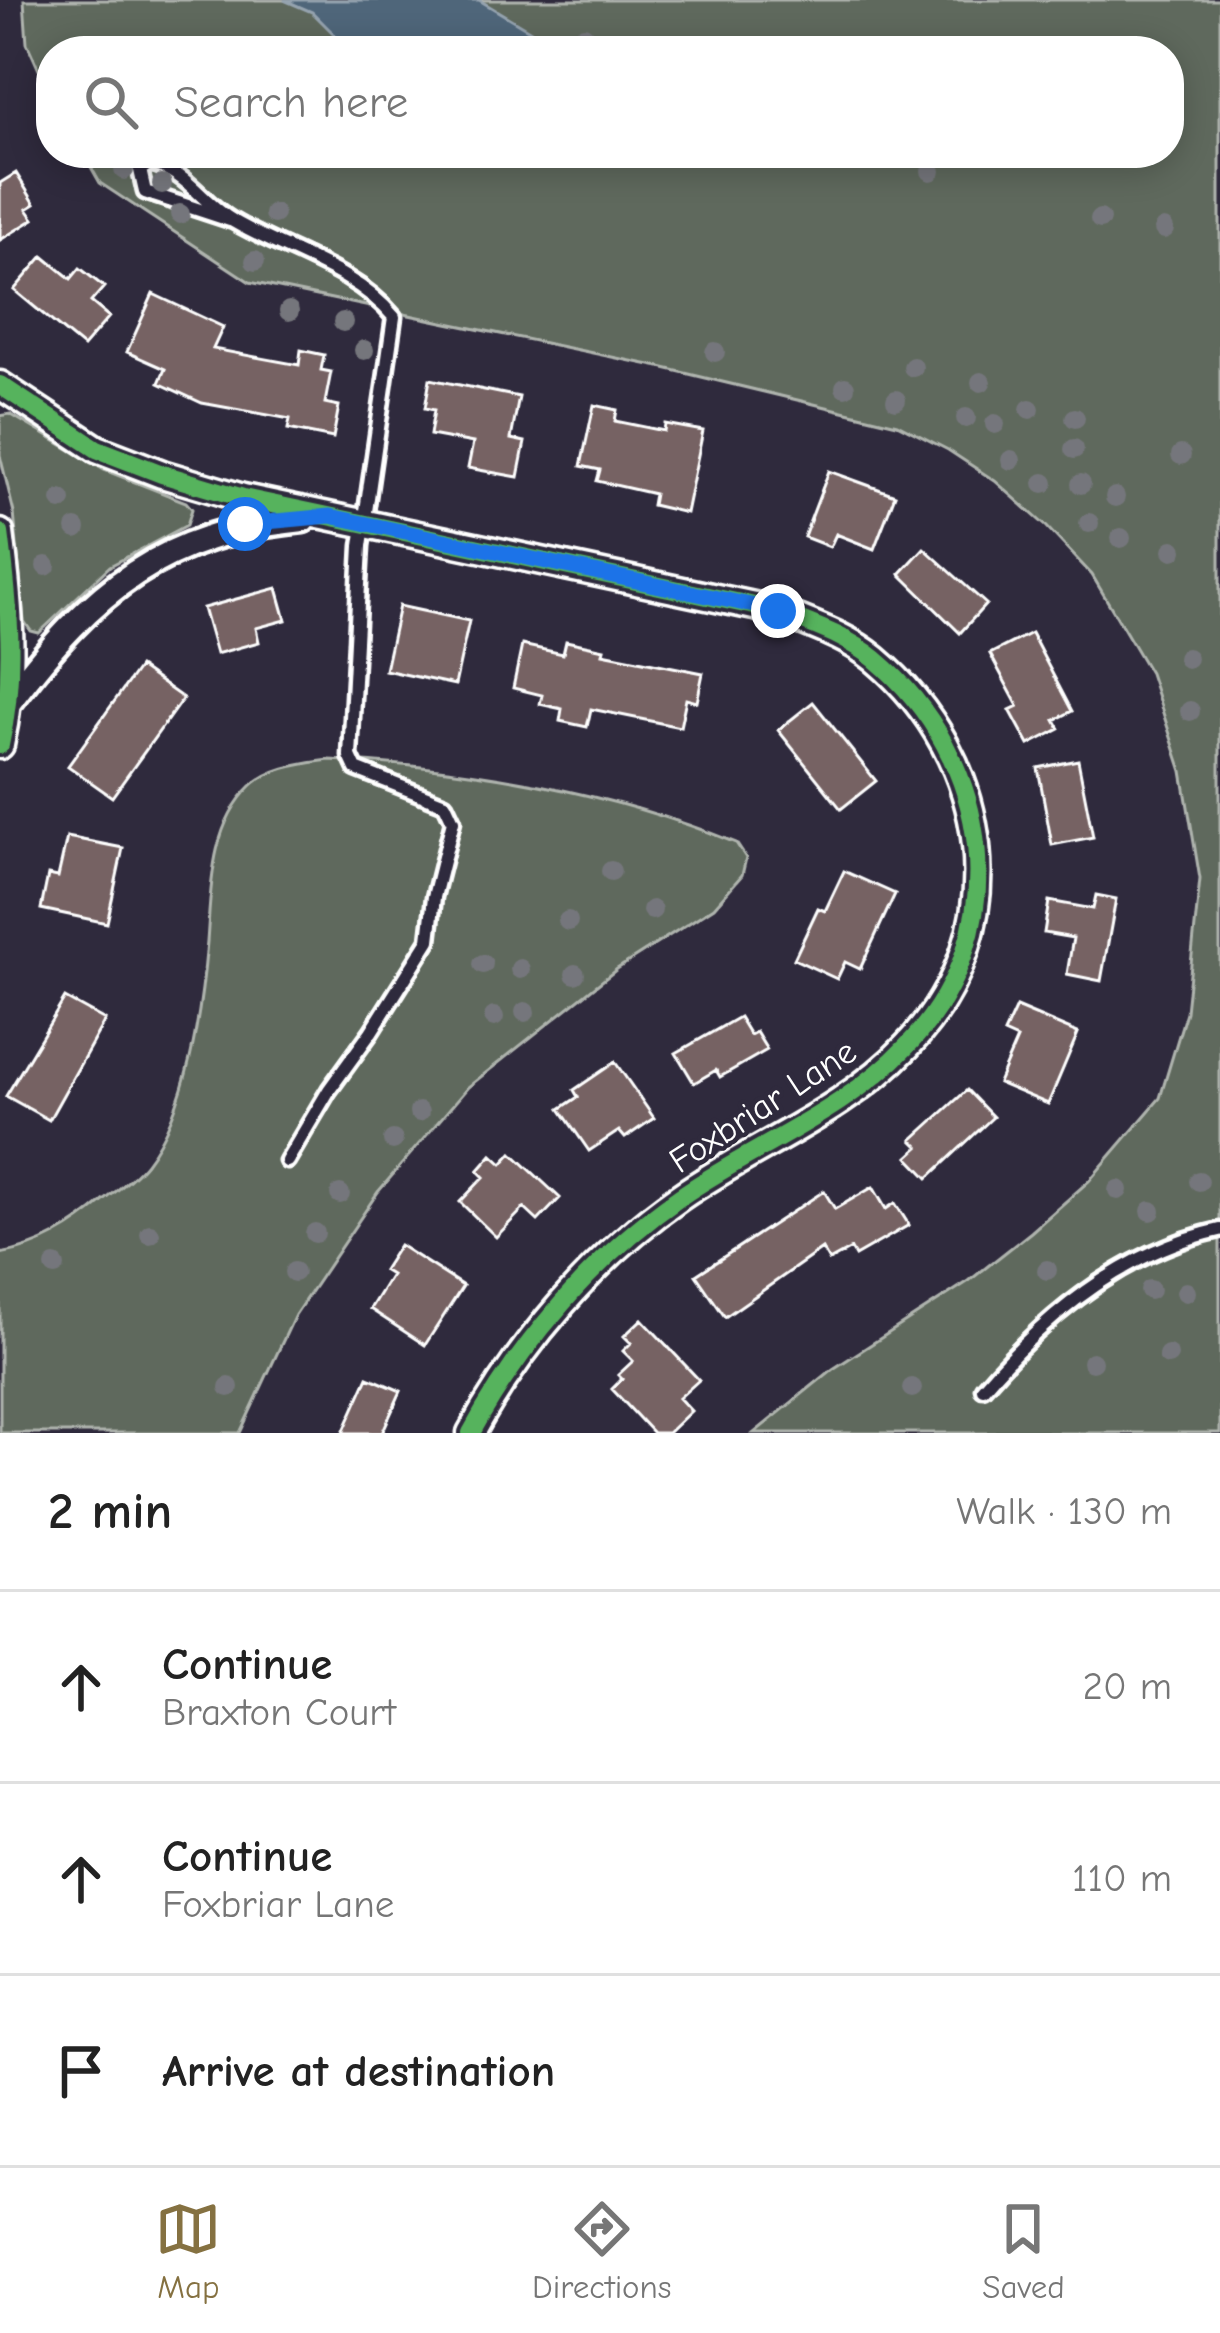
<!DOCTYPE html>
<html lang="en">
<head>
<meta charset="utf-8">
<style>
	:root { --surface:#fff; --page:#f2f2f2; --text:#222; --muted:#767676; --line:#e0e0e0; --accent:#857141 }
	body { margin:0; font-family:"Comic Neue",sans-serif; background:var(--page); color:var(--text) }
	.stop { position:absolute; width:36px; height:36px; margin:-27px; border:9px solid #1a73e8; border-radius:50%; background:#fff }
	.stop.end { background:#1a73e8; border-color:#fff; box-shadow:0 3px 12px #0008 }
	.list { margin:0; padding:0; list-style:none }
	h2 { display:flex; justify-content:space-between; align-items:center; height:156px; margin:0; padding:0 48px; font-size:51px }
	h2 small { font-size:39px; font-weight:400; color:var(--muted) }
	.list li { display:grid; grid-template-columns:78px 1fr auto; gap:36px; align-items:center; box-sizing:border-box; height:192px; padding:0 48px; border-top:3px solid var(--line) }
	.list b { display:block; font-size:45px; white-space:nowrap }
	.list p { margin:0; font-size:39px; white-space:nowrap; color:var(--muted) }
	.list em { font-size:39px; font-style:normal; color:var(--muted) }
	.icon { flex:none; width:66px; height:66px; fill:none; stroke:currentColor; stroke-width:2; stroke-linecap:round; stroke-linejoin:round }
	.map { position:relative; flex:none; width:1220px; height:1433px; overflow:hidden }
	.search { position:absolute; background:var(--surface); box-shadow:0 6px 30px #0003; left:36px; right:36px; top:36px; height:132px; display:flex; align-items:center; gap:30px; box-sizing:border-box; padding:0 42px; border-radius:48px; color:var(--muted); font-size:45px }
	.sheet { height:732px; background:var(--surface) }
	nav { display:flex; justify-content:space-around; align-items:center; box-sizing:border-box; height:168px; border-top:3px solid var(--line); background:var(--surface); font-size:33px; color:var(--muted) }
	nav a { display:grid; justify-items:center; gap:6px }
	nav .on { color:var(--accent) }
	.map>svg:first-child { display:block }
	.green { fill:#5f695d; stroke:#afb4ae; stroke-width:3 }
	.water { fill:#4f667a; stroke:#95a3af; stroke-width:3 }
	.building { fill:#766263; stroke:#fff; stroke-width:3 }
	.lines { fill:none; stroke-linecap:round; stroke-linejoin:round }
	.service-casing { stroke:#fff; stroke-width:21 }
	.minor-casing { stroke:#fff; stroke-width:33 }
	.service { stroke:#2f2a3d; stroke-width:12 }
	.minor { stroke:#2f2a3d; stroke-width:24 }
	.cycleway-casing { stroke:#2f2a3d; stroke-width:26 }
	.cycleway { stroke:#56b35d; stroke-width:18 }
	.tree { fill:#75767b }
	.route { stroke:#1a73e8; stroke-width:15 }
	.labels { text-anchor:middle; stroke-width:9; stroke-linejoin:round; paint-order:stroke }
	.street-label { font-size:36px; fill:#fff; stroke:#2f2a3d }
</style>
</head>
<body>
<div class="map">
<svg width="1220" height="1433" viewBox="0 0 1220 1433">
	<rect width="100%" height="100%" fill="#2f2a3d"/>
	<filter id="ink" filterUnits="userSpaceOnUse"><feTurbulence type="fractalNoise" baseFrequency=".00833" numOctaves="2"/><feDisplacementMap in="SourceGraphic" scale="24" xChannelSelector="R" yChannelSelector="G"/><feConvolveMatrix kernelMatrix="1 2 1 2 8 2 1 2 1" color-interpolation-filters="sRGB"/></filter>
	<g filter="url(#ink)">
		<path class="green" d="M 24,0 L 1220,0 L 1220,1433 L 754,1433 L 833,1369 L 969,1281 L 1031,1232 L 1089,1181 L 1160,1098 L 1186,1012 L 1200,879 L 1182,771 L 1150,673 L 1092,575 L 1047,527 L 995,481 L 948,450 L 897,424 L 660,367 L 250,282 L 100,183 L 83,153 L 1169,153 L 1169,51 L 51,51 L 51,97 L 27,43 Z
			M 10,414 L 104,470 L 186,502 L 192,509 L 187,525 L 110,566 L 39,633 L 31,631 L 24,621 L 14,513 L 0,455 L 0,416 Z
			M 329,760 C 465,766 609,791 736,843 L 746,858 L 742,875 L 714,907 L 617,969 L 468,1087 L 378,1192 L 295,1315 L 240,1433 L 0,1433 L 0,1254 C 42,1247 73,1227 105,1200 C 119,1189 135,1177 146,1163 C 189,1107 201,1010 207,942 C 211,890 210,825 251,786 C 271,767 302,764 329,760 Z"/>
		<path class="water" d="M 284,0 L 479,0 L 531,31 L 544,51 L 351,51 L 312,12 Z"/>
		<path class="building" d="M 16,173 L 35,204 L 27,209 L 34,219 L 0,240 L 0,183 Z
			M 43,256 L 71,279 L 80,268 L 104,287 L 91,302 L 109,317 L 83,347 L 14,290 Z
			M 153,294 L 223,327 L 213,349 L 299,365 L 301,350 L 324,355 L 321,370 L 331,372 L 325,403 L 339,406 L 333,438 L 288,429 L 290,419 L 202,403 L 159,383 L 165,369 L 127,352 Z
			M 430,379 L 519,397 L 511,439 L 525,442 L 518,477 L 468,468 L 473,443 L 430,435 L 434,410 L 425,408 Z
			M 594,405 L 617,410 L 615,421 L 664,431 L 665,424 L 703,431 L 686,513 L 652,505 L 654,494 L 597,481 L 600,470 L 581,466 Z
			M 829,471 L 895,495 L 874,549 L 836,534 L 830,547 L 804,537 Z
			M 924,548 L 986,604 L 960,633 L 900,574 Z
			M 277,588 L 286,620 L 256,628 L 259,642 L 216,654 L 203,608 Z
			M 399,606 L 469,621 L 455,685 L 385,670 Z
			M 1031,633 L 1072,711 L 1055,720 L 1060,729 L 1029,745 L 1010,710 L 1018,706 L 990,654 Z
			M 566,641 L 604,649 L 603,653 L 703,673 L 697,702 L 686,699 L 680,727 L 591,709 L 587,727 L 560,721 L 562,709 L 540,704 L 542,695 L 513,688 L 522,645 L 563,654 Z
			M 139,667 L 183,698 L 112,797 L 68,766 Z
			M 813,702 L 876,781 L 841,809 L 778,730 Z
			M 1078,760 L 1093,837 L 1052,845 L 1038,768 Z
			M 67,837 L 123,848 L 107,923 L 41,909 L 48,875 L 58,877 Z
			M 844,871 L 895,894 L 860,969 L 845,962 L 837,979 L 794,959 L 818,908 L 825,911 Z
			M 1096,895 L 1116,899 L 1101,981 L 1067,974 L 1073,938 L 1044,933 L 1049,901 L 1093,909 Z
			M 65,998 L 105,1020 L 49,1120 L 6,1096 Z
			M 1016,1007 L 1078,1033 L 1048,1104 L 998,1083 L 1017,1039 L 1004,1033 Z
			M 739,1017 L 750,1035 L 756,1032 L 767,1050 L 720,1077 L 716,1070 L 694,1083 L 676,1053 Z
			M 615,1062 L 654,1118 L 625,1138 L 619,1131 L 589,1151 L 560,1109 L 578,1097 L 574,1090 Z
			M 967,1090 L 993,1117 L 928,1178 L 908,1157 L 919,1147 L 912,1140 Z
			M 512,1153 L 560,1198 L 538,1221 L 524,1208 L 496,1237 L 460,1202 L 484,1177 L 478,1171 L 492,1155 L 502,1164 Z
			M 873,1187 L 886,1209 L 895,1203 L 909,1225 L 855,1256 L 851,1249 L 829,1261 L 822,1249 L 725,1317 L 696,1275 L 824,1191 L 835,1209 Z
			M 399,1245 L 463,1286 L 425,1345 L 370,1309 L 391,1275 L 383,1270 Z
			M 642,1319 L 699,1380 L 679,1398 L 691,1411 L 668,1433 L 653,1433 L 612,1389 L 622,1379 L 618,1375 L 633,1361 L 623,1351 L 631,1343 L 624,1336 Z
			M 368,1377 L 401,1391 L 382,1433 L 343,1433 Z"/>
		<g class="lines">
			<defs>
				<path id="service" d="M 230,220 L 145,192 L 140,170 L 150,163 C 188,172 202,203 233,221 C 287,253 353,268 394,317 L 361,546 L 350,756 L 356,769 L 445,804 L 453,821 L 434,897 L 429,940 L 371,1032 L 329,1090 L 287,1161
					M 983,1388 C 1046,1315 1124,1251 1220,1230"/>
				<path id="minor" d="M 0,385 L 97,449 L 162,474 L 243,498 L 778,611 C 812,625 847,636 875,659 C 992,757 1017,931 907,1046 C 845,1112 754,1146 680,1197 C 595,1256 521,1342 471,1433
					M 0,533 C 9,604 16,674 0,745
					M 11,699 C 94,589 162,533 303,519"/>
			</defs>
			<use href="#service" class="service-casing"/>
			<use href="#minor" class="minor-casing"/>
			<use href="#service" class="service"/>
			<use href="#minor" class="minor"/>
			<defs>
				<path id="cycleway" d="M 0,385 L 97,449 L 162,474 L 243,498 L 778,611 C 812,625 847,636 875,659 C 992,757 1017,931 907,1046 C 845,1112 754,1146 680,1197 C 595,1256 521,1342 471,1433
					M 0,533 C 9,604 16,674 0,745"/>
			</defs>
			<use href="#cycleway" class="cycleway-casing"/>
			<use href="#cycleway" class="cycleway"/>
		</g>
		<g class="tree">
			<circle cx="584" cy="36" r="10"/>
			<circle cx="124" cy="170" r="10"/>
			<circle cx="931" cy="171" r="10"/>
			<circle cx="162" cy="184" r="10"/>
			<circle cx="180" cy="214" r="10"/>
			<circle cx="274" cy="214" r="10"/>
			<circle cx="1100" cy="219" r="10"/>
			<circle cx="1164" cy="229" r="10"/>
			<circle cx="255" cy="261" r="10"/>
			<circle cx="289" cy="311" r="10"/>
			<circle cx="343" cy="322" r="10"/>
			<circle cx="364" cy="350" r="10"/>
			<circle cx="715" cy="352" r="10"/>
			<circle cx="913" cy="367" r="10"/>
			<circle cx="981" cy="382" r="10"/>
			<circle cx="845" cy="387" r="10"/>
			<circle cx="896" cy="400" r="10"/>
			<circle cx="1030" cy="409" r="10"/>
			<circle cx="966" cy="418" r="10"/>
			<circle cx="1075" cy="418" r="10"/>
			<circle cx="995" cy="424" r="10"/>
			<circle cx="1074" cy="449" r="10"/>
			<circle cx="1181" cy="455" r="10"/>
			<circle cx="1011" cy="460" r="10"/>
			<circle cx="1044" cy="483" r="10"/>
			<circle cx="1081" cy="484" r="10"/>
			<circle cx="1115" cy="497" r="10"/>
			<circle cx="61" cy="500" r="10"/>
			<circle cx="1089" cy="523" r="10"/>
			<circle cx="76" cy="529" r="10"/>
			<circle cx="1121" cy="538" r="10"/>
			<circle cx="1173" cy="550" r="10"/>
			<circle cx="46" cy="566" r="10"/>
			<circle cx="1187" cy="658" r="10"/>
			<circle cx="1190" cy="711" r="10"/>
			<circle cx="611" cy="871" r="10"/>
			<circle cx="652" cy="910" r="10"/>
			<circle cx="568" cy="921" r="10"/>
			<circle cx="483" cy="964" r="10"/>
			<circle cx="520" cy="969" r="10"/>
			<circle cx="575" cy="974" r="10"/>
			<circle cx="525" cy="1012" r="10"/>
			<circle cx="494" cy="1017" r="10"/>
			<circle cx="419" cy="1112" r="10"/>
			<circle cx="393" cy="1140" r="10"/>
			<circle cx="1199" cy="1181" r="10"/>
			<circle cx="1118" cy="1190" r="10"/>
			<circle cx="340" cy="1194" r="10"/>
			<circle cx="1151" cy="1211" r="10"/>
			<circle cx="315" cy="1233" r="10"/>
			<circle cx="150" cy="1234" r="10"/>
			<circle cx="55" cy="1266" r="10"/>
			<circle cx="1047" cy="1270" r="10"/>
			<circle cx="294" cy="1272" r="10"/>
			<circle cx="1150" cy="1290" r="10"/>
			<circle cx="1186" cy="1292" r="10"/>
			<circle cx="1168" cy="1355" r="10"/>
			<circle cx="1092" cy="1362" r="10"/>
			<circle cx="229" cy="1387" r="10"/>
			<circle cx="912" cy="1388" r="10"/>
		</g>
	</g>
	<g class="lines" filter="url(#ink)">
		<path class="route" d="M 245,524 L 330,516 L 778,611"/>
	</g>
	<g class="labels">
		<g class="street-label">
			<text transform="translate(762 1105) rotate(-33)" y="13">Foxbriar Lane</text>
		</g>
	</g>
</svg>
<div class="stop" style="left:245px;top:524px"></div>
<div class="stop end" style="left:778px;top:611px"></div>
<div class="search"><svg class="icon" aria-label="search" viewBox="0 0 24 24"><circle cx="10" cy="10" r="6"/><path d="M15 15l6 6"/></svg>Search here</div>
</div>
<section class="sheet">
<h2>2 min<small>Walk · 130 m</small></h2>
<ul class="list">
<li><svg class="icon" aria-label="ahead" viewBox="0 0 24 24"><path d="M12 20V5M6 11l6-6 6 6"/></svg><div><b>Continue</b><p>Braxton Court</p></div><em>20 m</em></li>
<li><svg class="icon" aria-label="ahead" viewBox="0 0 24 24"><path d="M12 20V5M6 11l6-6 6 6"/></svg><div><b>Continue</b><p>Foxbriar Lane</p></div><em>110 m</em></li>
<li><svg class="icon" aria-label="arrive" viewBox="0 0 24 24"><path d="M6 21V4h12l-3 4 3 4H6"/></svg><div><b>Arrive at destination</b></div></li>
</ul>
</section>
<nav>
<a class="on"><svg class="icon" aria-label="map" viewBox="0 0 24 24"><path d="M3 6l6-2 6 2 6-2v14l-6 2-6-2-6 2zM9 4v14M15 6v14"/></svg>Map</a>
<a><svg class="icon" aria-label="directions" viewBox="0 0 24 24"><path d="M12 3l9 9-9 9-9-9zM9 14v-3h6M13 9l2 2-2 2"/></svg>Directions</a>
<a><svg class="icon" aria-label="saved" viewBox="0 0 24 24"><path d="M7 4h10v16l-5-4-5 4z"/></svg>Saved</a>
</nav>
</body>
</html>
